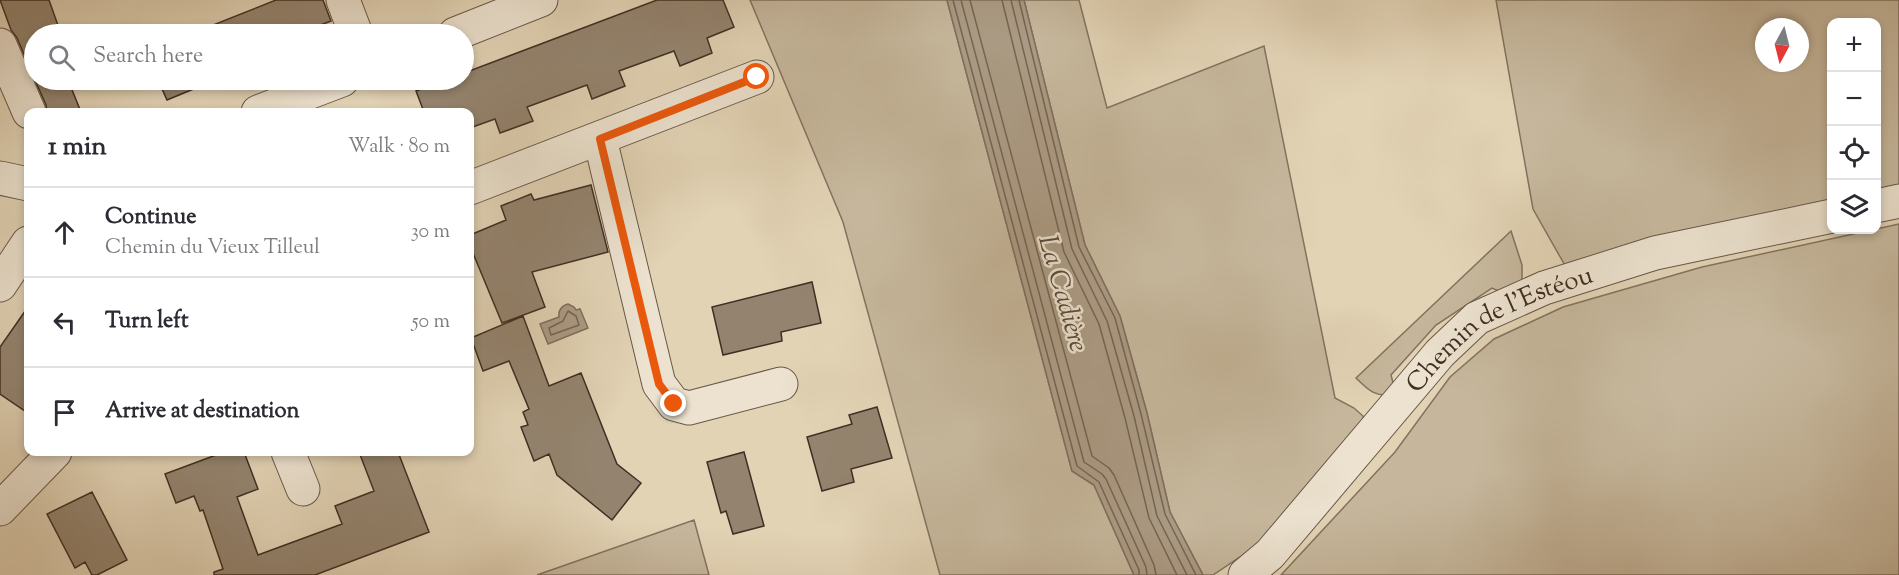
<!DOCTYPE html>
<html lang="en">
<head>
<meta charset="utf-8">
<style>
	:root { --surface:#fff; --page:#f2f2f3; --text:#2b2b33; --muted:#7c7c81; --line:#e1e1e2 }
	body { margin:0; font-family:"Sorts Mill Goudy",serif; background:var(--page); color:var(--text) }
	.controls { position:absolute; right:18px; top:18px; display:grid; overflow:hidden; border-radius:12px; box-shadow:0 3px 9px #0003 }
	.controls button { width:54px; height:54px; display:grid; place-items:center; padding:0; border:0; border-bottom:2px solid var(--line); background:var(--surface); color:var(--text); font:30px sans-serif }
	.compass { position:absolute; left:1755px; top:18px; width:54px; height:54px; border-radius:50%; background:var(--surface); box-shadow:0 3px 9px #0003; rotate:187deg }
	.stop { position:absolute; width:18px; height:18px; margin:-14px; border:4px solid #ea580c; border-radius:50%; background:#fff }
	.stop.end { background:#ea580c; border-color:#fff; box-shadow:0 2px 6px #0008 }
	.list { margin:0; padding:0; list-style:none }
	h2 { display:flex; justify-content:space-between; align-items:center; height:78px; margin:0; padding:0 24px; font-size:26px }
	h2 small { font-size:20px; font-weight:400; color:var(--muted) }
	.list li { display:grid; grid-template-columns:39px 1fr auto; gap:18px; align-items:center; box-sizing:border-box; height:90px; padding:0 24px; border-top:2px solid var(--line) }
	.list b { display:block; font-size:22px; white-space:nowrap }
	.list p { margin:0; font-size:20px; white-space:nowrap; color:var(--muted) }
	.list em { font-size:20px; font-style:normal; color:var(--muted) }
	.icon { flex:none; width:33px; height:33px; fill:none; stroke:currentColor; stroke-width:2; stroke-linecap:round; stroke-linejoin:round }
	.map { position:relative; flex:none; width:1899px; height:575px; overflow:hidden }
	.search { position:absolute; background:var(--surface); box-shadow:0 3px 9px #0003; left:24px; top:24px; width:450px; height:66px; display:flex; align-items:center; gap:15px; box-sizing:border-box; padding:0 21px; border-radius:33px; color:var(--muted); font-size:22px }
	.panel { position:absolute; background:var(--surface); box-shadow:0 3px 9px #0003; left:24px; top:108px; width:450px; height:348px; border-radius:12px }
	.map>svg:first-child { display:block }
	.green { fill:#c6b79c; stroke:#837260; stroke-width:1.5; fill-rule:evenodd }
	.water { fill:#ab9b84; stroke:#806f5e; stroke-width:1.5 }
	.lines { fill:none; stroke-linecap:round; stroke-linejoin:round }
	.shore { stroke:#766454; stroke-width:1.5 }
	.building { fill:#94846f; stroke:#402e24; stroke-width:1.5 }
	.street-casing { stroke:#685748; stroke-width:35 }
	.street { stroke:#ece2cf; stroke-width:33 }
	.route { stroke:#ea580c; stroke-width:8 }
	.labels { text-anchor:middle; stroke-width:5; stroke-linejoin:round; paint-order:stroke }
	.street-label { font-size:26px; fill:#402e24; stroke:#ece2cf }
	.water-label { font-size:27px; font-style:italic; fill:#5b493c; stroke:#ece2cf }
</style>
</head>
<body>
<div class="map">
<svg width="1899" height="575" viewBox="0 0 1899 575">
	<rect width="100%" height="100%" fill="#e2d3b5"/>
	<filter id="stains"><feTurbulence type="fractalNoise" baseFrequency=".00333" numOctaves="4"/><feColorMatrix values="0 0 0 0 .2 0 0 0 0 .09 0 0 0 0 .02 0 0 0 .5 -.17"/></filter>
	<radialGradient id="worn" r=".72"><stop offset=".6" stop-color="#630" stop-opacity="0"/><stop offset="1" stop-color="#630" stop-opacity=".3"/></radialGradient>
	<path class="green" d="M 750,0 L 947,0 L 1072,471 L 1094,485 L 1134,575 L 940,575 L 843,222 Z
		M 1024,0 L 1079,0 L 1107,108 L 1264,46 L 1335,398 L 1354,408 L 1363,416 L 1364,429 L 1264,547 L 1240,557 L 1213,575 L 1203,575 L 1170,512 L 1147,413 L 1120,316 L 1085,245 Z
		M 1496,0 L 1899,0 L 1899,187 L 1877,192 L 1876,22 L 1832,22 L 1831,203 L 1567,269 L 1533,209 ZM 1764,27 L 1800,27 L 1800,63 L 1764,63 Z
		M 1899,224 L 1899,575 L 1281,575 L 1395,452 L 1450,377 L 1494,339 L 1563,307 L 1702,267 Z
		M 1511,231 L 1522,265 L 1522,283 L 1510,296 L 1492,288 L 1436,325 L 1391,375 L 1396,394 C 1376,398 1369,391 1356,378 Z
		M 694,520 L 709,575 L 537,575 Z"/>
	<path class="water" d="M 947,0 L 1024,0 L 1085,245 L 1120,316 L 1147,413 L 1170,512 L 1203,575 L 1134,575 L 1094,485 L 1072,471 Z
		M 568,304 L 574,307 L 576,310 L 580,309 L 588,328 L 548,344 L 540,324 L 559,317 C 558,310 561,306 568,304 Z"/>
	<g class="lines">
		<path class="shore" d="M 953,0 L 1077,466 L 1099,482 L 1139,570 L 1139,575
			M 961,0 L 1084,462 L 1102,474 L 1106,479 L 1146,567 L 1147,575
			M 970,0 L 1092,456 L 1109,468 L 1114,475 L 1154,565 L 1156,575
			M 1002,0 L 1064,252 L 1099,324 L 1125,418 L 1149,518 L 1177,575
			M 1011,0 L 1072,249 L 1107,321 L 1134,416 L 1157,516 L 1187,575
			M 1019,0 L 1079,247 L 1115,318 L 1141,414 L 1165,514 L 1196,575
			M 568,311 L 576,316 L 579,325 L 551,335 L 549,328 L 563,321 Z"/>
	</g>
	<path class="building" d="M 0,0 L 49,0 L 61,34 L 34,34 L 34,78 L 17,38 L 11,30 Z
		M 276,0 L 323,0 L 331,21 L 297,34 L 193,34 L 193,33 Z
		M 657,0 L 723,0 L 734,27 L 707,38 L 712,53 L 680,66 L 674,51 L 619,71 L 625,86 L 592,99 L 587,85 L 527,107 L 533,121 L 500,133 L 495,119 L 470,128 L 470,112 L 424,112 L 416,91 L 446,80 L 464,80 L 464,73 Z
		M 35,80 L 68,80 L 81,112 L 47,112 L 46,105 Z
		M 158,80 L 207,80 L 208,83 L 167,100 Z
		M 591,185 L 608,252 L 532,272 L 545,307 L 502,323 L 470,246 L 470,235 L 506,220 L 501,206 L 531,194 L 534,200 Z
		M 812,282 L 821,323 L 781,332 L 782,341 L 723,355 L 712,307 Z
		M 28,307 L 28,413 L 0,394 L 0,347 Z
		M 523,316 L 549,386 L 581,373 L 617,464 L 641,483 L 612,520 L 557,475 L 549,454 L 534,461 L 521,427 L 528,425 L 523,412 L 529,409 L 509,361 L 483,371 L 471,338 Z
		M 877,407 L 892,458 L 851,469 L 854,482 L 822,491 L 807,437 L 852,424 L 849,415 Z
		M 224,452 L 244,452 L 258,489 L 237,497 L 258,555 L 342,524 L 335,506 L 374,491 L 359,452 L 398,452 L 429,532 L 315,575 L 214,575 L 214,572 L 223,569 L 203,510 L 200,511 L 194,496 L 176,503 L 165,474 Z
		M 744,452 L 764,526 L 733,534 L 726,511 L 721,513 L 707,462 Z
		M 92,492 L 127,560 L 97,575 L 92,575 L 85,562 L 75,568 L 47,514 Z"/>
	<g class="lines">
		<defs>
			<g id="street">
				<path d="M 343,0 L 356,34"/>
				<path d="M 455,34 L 541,0"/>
				<path d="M 0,45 L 29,112"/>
				<path d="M 258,112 L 342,80"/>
				<path d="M 600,139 L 659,384 L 674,404 L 689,408 L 781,384"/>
				<path d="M 0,178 L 28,184"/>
				<path d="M 470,188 L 757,77"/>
				<path d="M 1876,206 L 1899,201"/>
				<path d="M 0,285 L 28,243"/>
				<path d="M 288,452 L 303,489"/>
				<path d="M 0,509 L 55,452"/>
				<path id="s1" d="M 1245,575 L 1270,554 L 1440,353 L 1477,318 L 1544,288 L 1655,253 L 1832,216"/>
			</g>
		</defs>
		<use href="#street" class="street-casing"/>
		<use href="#street" class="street"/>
	</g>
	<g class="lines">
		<path class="route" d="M 674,404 L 659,384 L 600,139 L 757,77"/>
	</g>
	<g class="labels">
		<g class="street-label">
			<text dy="9" stroke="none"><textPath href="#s1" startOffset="360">Chemin de l'Estéou</textPath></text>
		</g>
		<g class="water-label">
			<text transform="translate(1064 293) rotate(74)" y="9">La Cadière</text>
		</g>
	</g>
	<rect width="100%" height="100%" filter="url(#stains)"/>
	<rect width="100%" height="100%" fill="url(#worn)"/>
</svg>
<div class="controls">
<button>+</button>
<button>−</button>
<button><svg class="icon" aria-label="locate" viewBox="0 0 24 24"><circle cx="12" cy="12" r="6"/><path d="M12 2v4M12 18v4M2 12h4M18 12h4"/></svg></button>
<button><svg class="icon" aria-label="layers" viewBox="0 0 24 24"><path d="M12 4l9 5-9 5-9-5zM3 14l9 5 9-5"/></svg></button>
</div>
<svg class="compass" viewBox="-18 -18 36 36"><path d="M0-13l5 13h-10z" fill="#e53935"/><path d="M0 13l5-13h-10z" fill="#7c7c81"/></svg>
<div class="stop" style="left:757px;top:77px"></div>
<div class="stop end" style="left:674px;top:404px"></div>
<div class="search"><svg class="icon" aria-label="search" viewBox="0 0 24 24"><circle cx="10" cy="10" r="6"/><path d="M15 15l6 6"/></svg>Search here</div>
<section class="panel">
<h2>1 min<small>Walk · 80 m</small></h2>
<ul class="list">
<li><svg class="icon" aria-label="ahead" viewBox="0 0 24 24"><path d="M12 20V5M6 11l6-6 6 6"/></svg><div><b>Continue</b><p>Chemin du Vieux Tilleul</p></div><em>30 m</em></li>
<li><svg class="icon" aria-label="left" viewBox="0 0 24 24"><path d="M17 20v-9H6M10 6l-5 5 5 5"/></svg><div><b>Turn left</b></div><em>50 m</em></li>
<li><svg class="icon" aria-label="arrive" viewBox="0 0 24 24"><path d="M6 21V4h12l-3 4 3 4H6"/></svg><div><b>Arrive at destination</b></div></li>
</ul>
</section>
</div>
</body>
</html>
